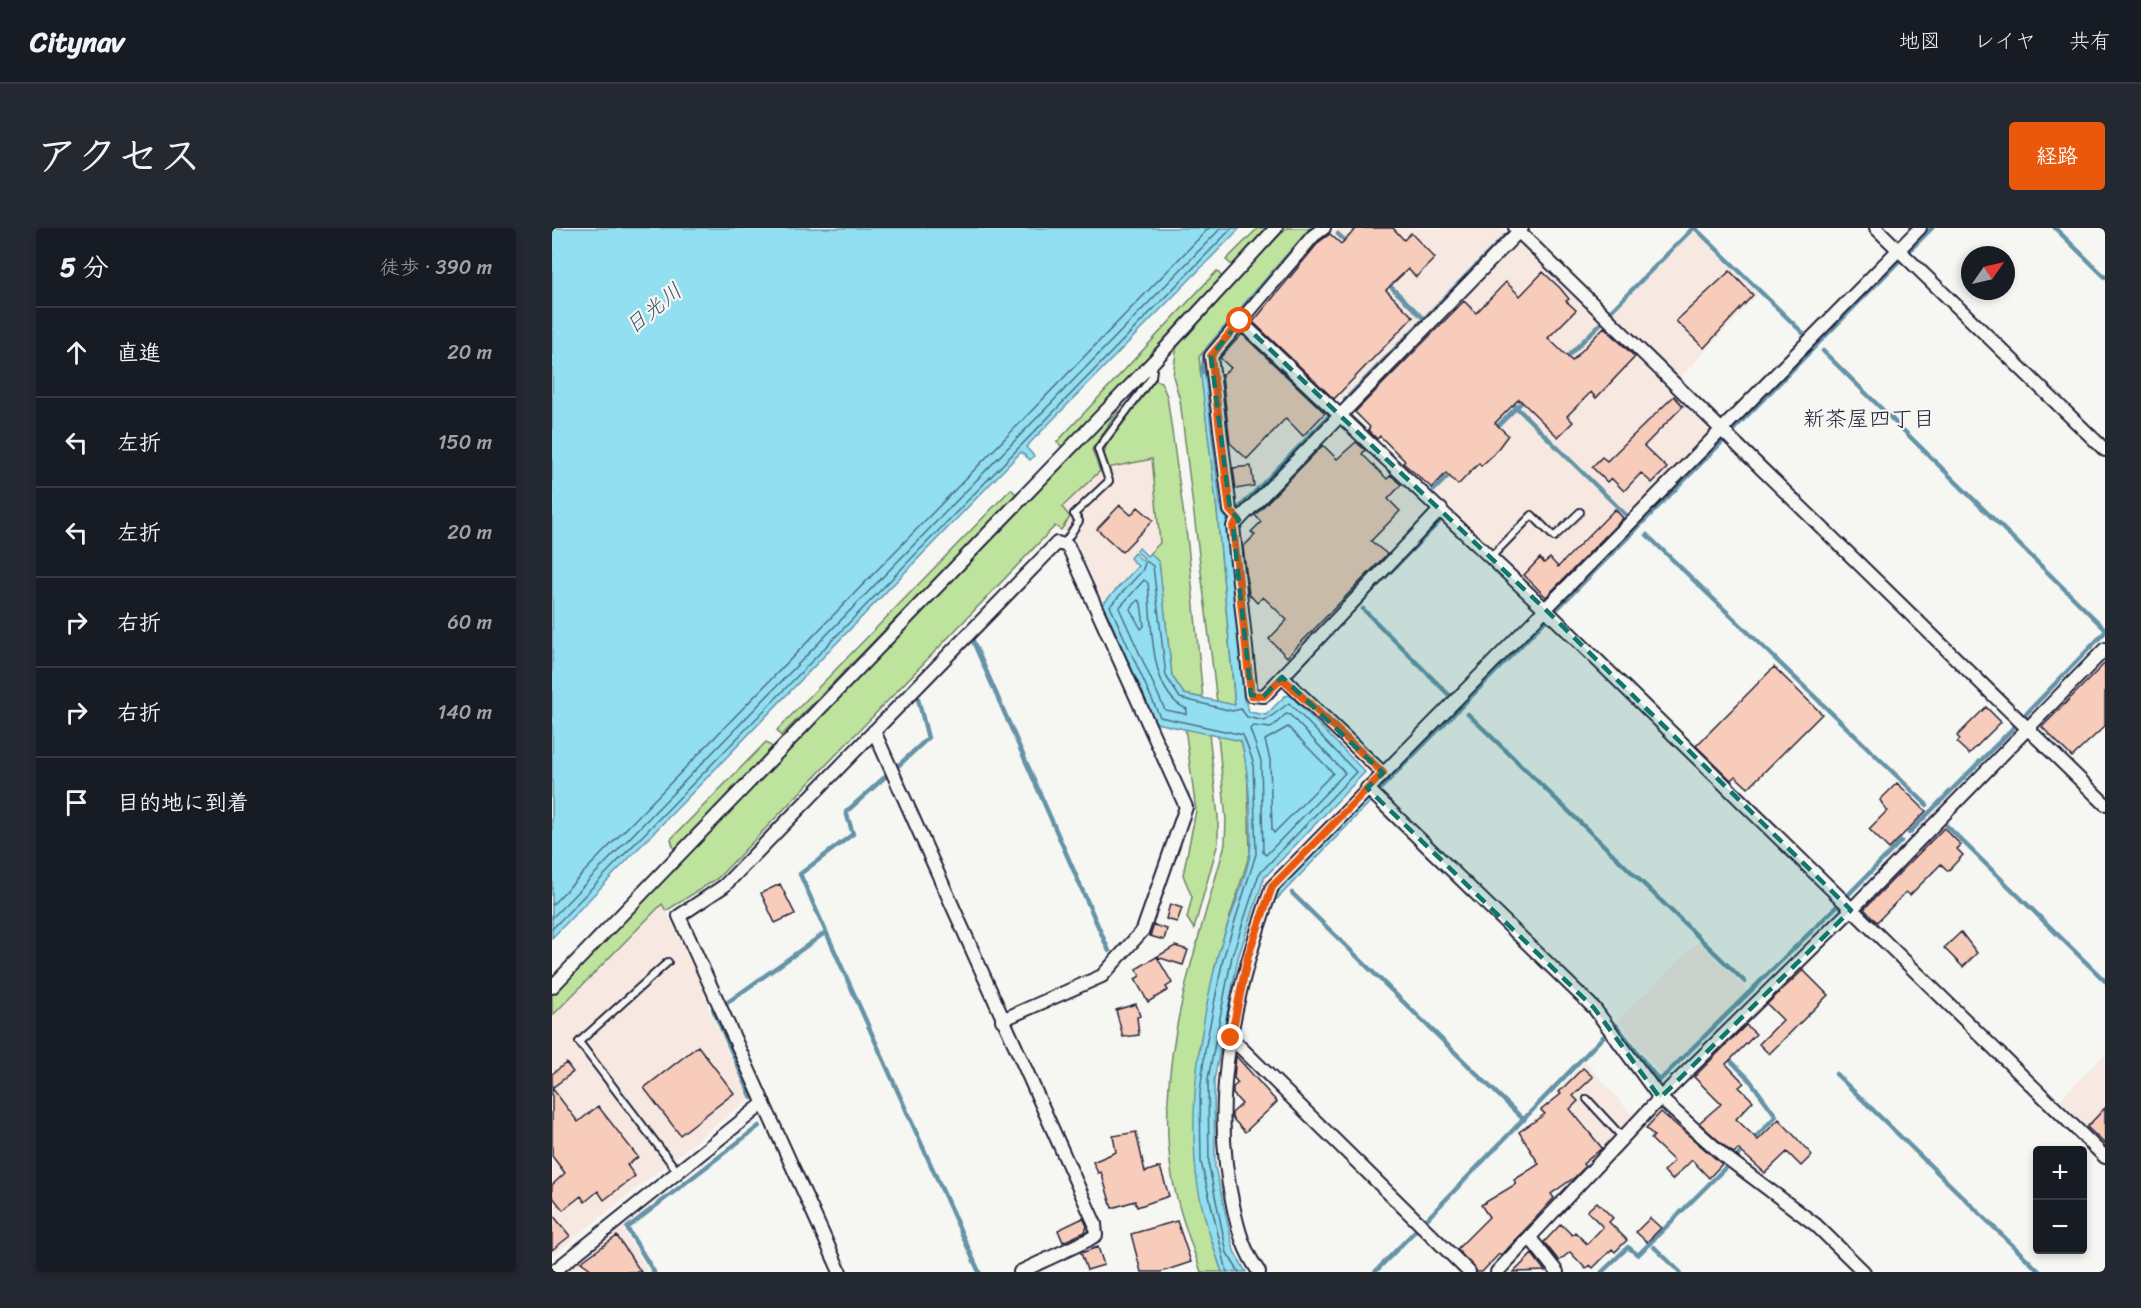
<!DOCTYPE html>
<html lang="ja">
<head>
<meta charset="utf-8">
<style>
	:root { --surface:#171b24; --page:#242831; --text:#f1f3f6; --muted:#9ea1a6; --line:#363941; --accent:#ea580c }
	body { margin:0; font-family:Sriracha,"Klee One",sans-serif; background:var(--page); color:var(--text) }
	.controls { position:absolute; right:18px; bottom:18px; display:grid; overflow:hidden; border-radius:6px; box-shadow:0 3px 9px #0003 }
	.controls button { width:54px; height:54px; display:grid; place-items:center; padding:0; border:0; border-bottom:2px solid var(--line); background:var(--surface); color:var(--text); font:30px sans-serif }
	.compass { position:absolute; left:1409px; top:18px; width:54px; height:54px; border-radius:50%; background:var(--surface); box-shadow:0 3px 9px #0003; rotate:56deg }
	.stop { position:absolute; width:18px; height:18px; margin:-14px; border:4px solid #ea580c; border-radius:50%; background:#fff }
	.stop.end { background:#ea580c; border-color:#fff; box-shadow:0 2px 6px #0008 }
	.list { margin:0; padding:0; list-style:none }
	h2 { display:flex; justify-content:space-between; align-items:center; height:78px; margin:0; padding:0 24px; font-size:26px }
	h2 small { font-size:20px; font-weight:400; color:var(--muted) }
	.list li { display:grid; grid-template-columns:39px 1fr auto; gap:18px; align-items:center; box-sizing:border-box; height:90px; padding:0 24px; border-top:2px solid var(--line) }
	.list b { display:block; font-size:22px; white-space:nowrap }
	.list em { font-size:20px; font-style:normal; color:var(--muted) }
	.icon { flex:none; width:33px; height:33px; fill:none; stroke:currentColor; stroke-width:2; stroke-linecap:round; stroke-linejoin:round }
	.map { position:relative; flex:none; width:1553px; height:1044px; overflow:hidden; border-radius:6px }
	header { display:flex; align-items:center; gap:36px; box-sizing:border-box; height:84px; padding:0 30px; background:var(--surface); border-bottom:2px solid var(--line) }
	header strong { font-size:28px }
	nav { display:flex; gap:33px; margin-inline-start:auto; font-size:21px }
	.intro { display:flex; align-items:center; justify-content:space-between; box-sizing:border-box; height:144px; padding:0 36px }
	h1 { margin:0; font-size:42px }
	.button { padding:15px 27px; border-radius:6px; background:var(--accent); color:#fff; font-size:21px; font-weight:700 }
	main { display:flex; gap:36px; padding:0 36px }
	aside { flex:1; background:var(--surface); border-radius:6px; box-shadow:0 3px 9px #0003 }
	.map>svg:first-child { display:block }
	.built { fill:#f7e9e1 }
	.green { fill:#bee39d; stroke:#70826c; stroke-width:1.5 }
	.water { fill:#92dff1; stroke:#6593a8; stroke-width:1.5 }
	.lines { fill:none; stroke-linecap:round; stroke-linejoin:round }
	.shore { stroke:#4f6e84; stroke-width:1.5 }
	.stream { stroke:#6593a8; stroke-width:4.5 }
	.building { fill:#f8ccba; stroke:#22223b; stroke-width:1.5 }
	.lane-casing { stroke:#22223b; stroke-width:10 }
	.street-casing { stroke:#22223b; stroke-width:16 }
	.lane { stroke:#f6f6f2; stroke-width:6 }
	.street { stroke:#f6f6f2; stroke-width:12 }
	.route { stroke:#ea580c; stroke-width:8 }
	.marked { fill:#0f766e; fill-opacity:0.2; stroke:#0f766e; stroke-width:4.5; stroke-dasharray:12 8; stroke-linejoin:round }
	.labels { text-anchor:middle; stroke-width:4.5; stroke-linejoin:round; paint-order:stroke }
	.water-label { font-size:22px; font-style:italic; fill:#3e5168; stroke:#f6f6f2 }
	.neighbourhood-label { font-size:22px; fill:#22223b; stroke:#f6f6f2 }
</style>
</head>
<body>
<header>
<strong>Citynav</strong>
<nav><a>地図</a><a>レイヤ</a><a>共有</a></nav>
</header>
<div class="intro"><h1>アクセス</h1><a class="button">経路</a></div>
<main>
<aside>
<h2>5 分<small>徒歩 · 390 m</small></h2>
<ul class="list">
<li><svg class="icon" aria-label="ahead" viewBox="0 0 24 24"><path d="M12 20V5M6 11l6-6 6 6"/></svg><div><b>直進</b></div><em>20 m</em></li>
<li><svg class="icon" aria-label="left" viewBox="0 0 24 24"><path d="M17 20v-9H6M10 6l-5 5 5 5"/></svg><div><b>左折</b></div><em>150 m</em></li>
<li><svg class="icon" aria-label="left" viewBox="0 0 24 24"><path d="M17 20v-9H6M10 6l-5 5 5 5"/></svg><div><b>左折</b></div><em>20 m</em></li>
<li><svg class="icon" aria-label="right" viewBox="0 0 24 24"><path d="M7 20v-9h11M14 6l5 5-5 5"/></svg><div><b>右折</b></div><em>60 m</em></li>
<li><svg class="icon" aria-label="right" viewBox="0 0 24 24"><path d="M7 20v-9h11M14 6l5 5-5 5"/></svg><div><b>右折</b></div><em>140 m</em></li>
<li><svg class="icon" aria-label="arrive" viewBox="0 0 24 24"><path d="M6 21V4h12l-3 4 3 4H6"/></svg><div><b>目的地に到着</b></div></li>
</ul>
</aside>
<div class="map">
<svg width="1553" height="1044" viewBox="0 0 1553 1044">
	<rect width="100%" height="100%" fill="#f6f6f2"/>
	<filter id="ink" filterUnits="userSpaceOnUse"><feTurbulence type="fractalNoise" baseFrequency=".0167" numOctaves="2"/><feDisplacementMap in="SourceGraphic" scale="12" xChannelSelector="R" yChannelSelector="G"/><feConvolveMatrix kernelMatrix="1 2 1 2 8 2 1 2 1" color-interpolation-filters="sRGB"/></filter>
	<g filter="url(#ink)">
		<path class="built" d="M 777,0 L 784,3 L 788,0 L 950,0 L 954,4 L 788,174 L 698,89 Z
			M 1141,2 L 1206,66 L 1127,151 L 1061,85 Z
			M 967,15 L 1160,205 L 994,371 L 801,185 Z
			M 687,101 L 777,184 L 684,279 L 670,165 L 666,157 L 663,128 Z
			M 790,195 L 881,283 L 707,461 L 704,460 L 686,300 Z
			M 600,231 L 608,315 L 595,328 L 587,320 L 585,323 L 593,331 L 591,333 L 582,325 L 578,330 L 586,338 L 551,376 L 522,309 L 509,302 L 517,289 L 510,280 L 548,243 Z
			M 111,676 L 158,775 L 155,778 L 198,870 L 0,1028 L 0,788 Z
			M 1146,714 L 1196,763 L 1109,847 L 1066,792 Z
			M 1553,826 L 1553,919 L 1506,873 Z
			M 1033,833 L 1082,889 L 1052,920 L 1005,863 Z
			M 70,999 L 97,1044 L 13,1044 Z"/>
		<path class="green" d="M 706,0 L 718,0 L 681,38 L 674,32 Z
			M 734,0 L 758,0 L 647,129 L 665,282 L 683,478 L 665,474 L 628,172 L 621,148 L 625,116 Z
			M 665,43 L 670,49 L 511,220 L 505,214 Z
			M 603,152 L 609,154 L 615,168 L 636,317 L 651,470 L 632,466 L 620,448 L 607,335 L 598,325 L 608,315 L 600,231 L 556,240 L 552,226 L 554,218 Z
			M 582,160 L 540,221 L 548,243 L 510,279 L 518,289 L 509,302 L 503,298 L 166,650 L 114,683 L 110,676 L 0,788 L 0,767 Z
			M 459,261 L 465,267 L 229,508 L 225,502 Z
			M 633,499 L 657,505 L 666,589 L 666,615 L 642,701 L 635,690 L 640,669 L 631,647 L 644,583 Z
			M 666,507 L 689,513 L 695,533 L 698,625 L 665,730 L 647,821 L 660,1014 L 670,1044 L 649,1044 C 637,1009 622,971 618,934 C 605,824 645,720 673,616 L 674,592 Z
			M 214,514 L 221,520 L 122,622 L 119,611 Z"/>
		<path class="water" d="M 0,0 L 688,0 L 474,219 L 482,228 L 478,232 L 469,224 L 0,710 Z
			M 648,140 L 652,140 L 669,283 L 675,291 L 692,473 L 695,475 L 697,484 L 714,487 L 733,468 L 738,467 L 813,544 L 712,650 L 686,730 L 662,852 L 663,939 L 682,1023 L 694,1044 L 670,1044 C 658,1009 645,970 643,933 C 638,865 649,796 665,730 C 674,695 692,661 698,626 C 701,600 696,537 689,513 L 604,495 L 551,376 L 586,338 L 578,330 L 582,325 L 591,333 L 592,330 L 584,323 L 587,320 L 595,328 L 598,325 L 607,334 L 620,448 L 632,466 L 683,477 L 665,282 Z
			M 815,571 L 818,574 L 725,671 L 722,669 L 727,659 Z"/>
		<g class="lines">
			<path class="shore" d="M 592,352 L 596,355 C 600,391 596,466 635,481 L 634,486 L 613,482 L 567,380 Z
				M 586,372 L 589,375 L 592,398 L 589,401 L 578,381 Z
				M 734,486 L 738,487 L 793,545 L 714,627 L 711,624 L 709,533 L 698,501 L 701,498 L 719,500 Z
				M 736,499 L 781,545 L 722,605 L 720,602 L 718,532 L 713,512 Z
				M 0,677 L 657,0
				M 0,690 L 669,0
				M 0,701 L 680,0
				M 675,1044 L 649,934 L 648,865 L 653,822 L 671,731 L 704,626 L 701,533 L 691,507 L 608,489 L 558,378 L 590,343 L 594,333 L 601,338 L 614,448 L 628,470 L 680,483 L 689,481 L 695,489 L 713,493 L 737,475 L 804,544 L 707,646 L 680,728 L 656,851 L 657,939 L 675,1025 L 687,1044"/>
			<path class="stream" d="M 1143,0 L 1252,106
				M 1503,0 L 1553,49
				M 786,6 L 797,17
				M 1357,23 L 1380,0
				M 834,54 L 873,92
				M 1059,83 L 1141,0
				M 1271,123 L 1553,401
				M 1012,132 L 1048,96
				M 651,144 L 652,128 L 656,120 L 738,25
				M 793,172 L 952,9
				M 959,174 L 1075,288
				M 942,202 L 974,170
				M 1180,203 L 1348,32
				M 882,262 L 900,244
				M 686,281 L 779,186
				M 1095,307 L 1375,577
				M 809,374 L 887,294
				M 811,381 L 897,467
				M 1004,382 L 1171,213
				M 421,413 L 557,723
				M 916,486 L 1193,754
				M 1473,487 L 1553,404
				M 347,537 L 376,510 L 366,471
				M 334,548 L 294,584 L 301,606 L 248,646 L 427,1044
				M 828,561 L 994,392
				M 1395,598 L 1553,753
				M 1357,605 L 1462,499
				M 740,665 L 972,892
				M 1296,667 L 1349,613
				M 176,774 L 274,704
				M 161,781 L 200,870
				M 1064,797 L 1107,853 L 1286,677
				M 1175,829 L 1197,851 L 1224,888 L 1200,913
				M 1284,846 L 1488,1044
				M 1184,929 L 1192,921
				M 874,992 L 1051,809
				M 1102,1019 L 1128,1044
				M 102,1044 L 75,1000 L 207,898
				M 823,1044 L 864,1002
				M 1050,1044 L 1076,1019 L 1086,1027 L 1174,939"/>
		</g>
		<path class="building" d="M 805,0 L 841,0 L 852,12 L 859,5 L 883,30 L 864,49 L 856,41 L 834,62 L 861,89 L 782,171 L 701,94 L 767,14 L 778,6 L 789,16 Z
			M 1178,43 L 1201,67 L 1152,120 L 1124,93 Z
			M 991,44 L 1008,60 L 1017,71 L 1014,73 L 1024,82 L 996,110 L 1020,133 L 1052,99 L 1083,129 L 1044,170 L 1039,164 L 1015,188 L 1021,194 L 1006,209 L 967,171 L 943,195 L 956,207 L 942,226 L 929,238 L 927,235 L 906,257 L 894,245 L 880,260 L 851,235 L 853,233 L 828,208 L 825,211 L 816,202 L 818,199 L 803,184 L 912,73 L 924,85 L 954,54 L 968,68 Z
			M 690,106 L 773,185 L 751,208 L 734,190 L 695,231 L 678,215 L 670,147 L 679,140 L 668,130 Z
			M 1122,168 L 1131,178 L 1092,218 L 1115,240 L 1100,255 L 1089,245 L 1072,263 L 1059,250 L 1055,254 L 1040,239 L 1050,229 L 1055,233 Z
			M 804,214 L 813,222 L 810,226 L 835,251 L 839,247 L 849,257 L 836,271 L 848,283 L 819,313 L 835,326 L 735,429 L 717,411 L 735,392 L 711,369 L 705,375 L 697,366 L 691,319 L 703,307 L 699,304 L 709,294 L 703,287 L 771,217 L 785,231 Z
			M 699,238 L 702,258 L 684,261 L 681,240 Z
			M 568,277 L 579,287 L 586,279 L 601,292 L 570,324 L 545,301 Z
			M 1063,281 L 1071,290 L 994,369 L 972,347 L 988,330 L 992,335 L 998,330 L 1006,339 Z
			M 1553,435 L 1553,498 L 1520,529 L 1490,499 Z
			M 1222,439 L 1270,486 L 1196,560 L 1183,548 L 1179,552 L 1144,518 Z
			M 1434,479 L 1449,494 L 1417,526 L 1405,515 L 1408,511 L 1405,508 Z
			M 1345,555 L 1374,583 L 1337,621 L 1317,601 L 1335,583 L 1328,572 Z
			M 1392,600 L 1409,617 L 1405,621 L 1411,627 L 1396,643 L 1389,636 L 1358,667 L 1354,664 L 1325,694 L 1312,681 Z
			M 228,656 L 243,686 L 223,695 L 209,665 Z
			M 618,676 L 630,680 L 625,694 L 614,691 Z
			M 602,697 L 615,701 L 612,712 L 598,708 Z
			M 1409,704 L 1425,725 L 1411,739 L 1392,720 Z
			M 623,718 L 636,722 L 631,737 L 605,729 L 620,755 L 614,759 L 616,762 L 596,774 L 583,751 L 588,748 L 584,741 Z
			M 1251,742 L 1276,767 L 1217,826 L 1207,816 L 1231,792 L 1215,776 Z
			M 584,776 L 588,788 L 585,789 L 587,807 L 571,809 L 564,782 Z
			M 1194,797 L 1204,806 L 1174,836 L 1192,855 L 1187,859 L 1201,873 L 1184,891 L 1206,912 L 1227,891 L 1260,927 L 1249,938 L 1235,924 L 1213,945 L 1186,921 L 1182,925 L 1176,921 L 1147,895 L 1169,876 L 1142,849 Z
			M 146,818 L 182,865 L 128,907 L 92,860 Z
			M 684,828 L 725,874 L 693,904 L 680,890 L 680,885 L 690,876 L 681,866 L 681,859 L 686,855 L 682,850 Z
			M 14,835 L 21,844 L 0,860 L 26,894 L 46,878 L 86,929 L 75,937 L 83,948 L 52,972 L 46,963 L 33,974 L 29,968 L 11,982 L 0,968 L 0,957 L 13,945 L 0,928 L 0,846 Z
			M 1031,840 L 1041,849 L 1021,868 L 1026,873 L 1018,881 L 1050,920 L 1031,936 L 1033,939 L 1023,949 L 999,966 L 1002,970 L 949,1028 L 947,1026 L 930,1044 L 925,1044 L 905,1021 L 937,989 L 929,977 L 964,956 L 962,952 L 987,936 L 967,904 L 993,886 L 989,882 L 1009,866 L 1007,864 Z
			M 1553,880 L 1553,916 L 1535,899 Z
			M 1109,884 L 1170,936 L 1157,950 L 1140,932 L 1120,952 L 1112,943 L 1122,933 L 1099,911 L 1102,908 L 1094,900 Z
			M 584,904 L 593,944 L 608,939 L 617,968 L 585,979 L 583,973 L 560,980 L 549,944 L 546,945 L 541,934 L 564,924 L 561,908 Z
			M 1045,974 L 1061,990 L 1057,994 L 1075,1012 L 1063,1024 L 1060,1021 L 1041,1040 L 1038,1037 L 1034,1041 L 1018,1024 L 1007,1033 L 992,1014 L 1009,996 L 1020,1007 L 1023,1004 L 1035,1016 L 1051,999 L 1035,983 Z
			M 0,986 L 18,1008 L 0,1022 Z
			M 531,990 L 535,998 L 533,1004 L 511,1014 L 506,1002 Z
			M 1098,990 L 1109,1000 L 1095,1014 L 1084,1004 Z
			M 625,993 L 639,1034 L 609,1044 L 589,1044 L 579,1006 Z
			M 65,1008 L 89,1044 L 43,1044 L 29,1034 Z
			M 546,1019 L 552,1037 L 535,1042 L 529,1025 Z
			M 980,1026 L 993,1043 L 962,1044 Z"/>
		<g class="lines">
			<defs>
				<path id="lane" d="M 512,316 L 527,293 L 522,286 L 557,253 L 546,221 L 600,149 L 602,134
					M 939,329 L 980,287 L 1002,309 L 1028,284
					M 116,734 L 27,814 L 126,944
					M 1035,871 L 1071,910"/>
				<path id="street" d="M 963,0 L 1553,576
					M 1324,0 L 1553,222
					M 688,93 L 992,380 L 1553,929
					M 889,281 L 712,468 L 699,467 L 681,298 L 970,0
					M 687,292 L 678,282 L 659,128 L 761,8 L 772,0
					M 730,449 L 831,545
					M 322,503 L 543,996 L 544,1007 L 536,1012 L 468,1044
					M 815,560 L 1042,780 L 1108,870 L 1171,927 L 1264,997 L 1312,1044
					M 0,759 L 602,133 L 724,0
					M 679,810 L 917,1044
					M 978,1010 L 1005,1044
					M 1,1044 L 212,875
					M 288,1044 L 127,688 L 172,658 L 505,315 L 516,318 L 634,579 L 591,702 L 550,748 L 450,792
					M 707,1044 C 692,1023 686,1002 681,977 C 656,869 684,760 720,659 L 1368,0
					M 945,1044 L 1108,870 L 1299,682 L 1553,421"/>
			</defs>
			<use href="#lane" class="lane-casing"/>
			<use href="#street" class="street-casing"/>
			<use href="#lane" class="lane"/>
			<use href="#street" class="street"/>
		</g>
	</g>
	<g class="lines" filter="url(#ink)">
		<path class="route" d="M 679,810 L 696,728 L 720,659 L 831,545 L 730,450 L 712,468 L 699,467 L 681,298 L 687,292 L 678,282 L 659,128 L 688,93"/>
	</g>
	<path class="marked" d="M 688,93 L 992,380 L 1299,682 L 1108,870 L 1042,780 L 815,560 L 831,545 L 730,449 L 712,468 L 699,467 L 681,298 L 687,292 L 678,282 L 659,128 Z"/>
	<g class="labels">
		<g class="water-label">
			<text transform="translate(101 80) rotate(-39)" y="8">日光川</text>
		</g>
		<g class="neighbourhood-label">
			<text x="1317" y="198">新茶屋四丁目</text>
		</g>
	</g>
</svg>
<div class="controls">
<button>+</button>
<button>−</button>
</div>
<svg class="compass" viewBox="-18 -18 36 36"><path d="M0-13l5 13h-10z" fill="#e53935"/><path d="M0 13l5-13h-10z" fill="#9ea1a6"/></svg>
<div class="stop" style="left:688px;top:93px"></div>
<div class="stop end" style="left:679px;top:810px"></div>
</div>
</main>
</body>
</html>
